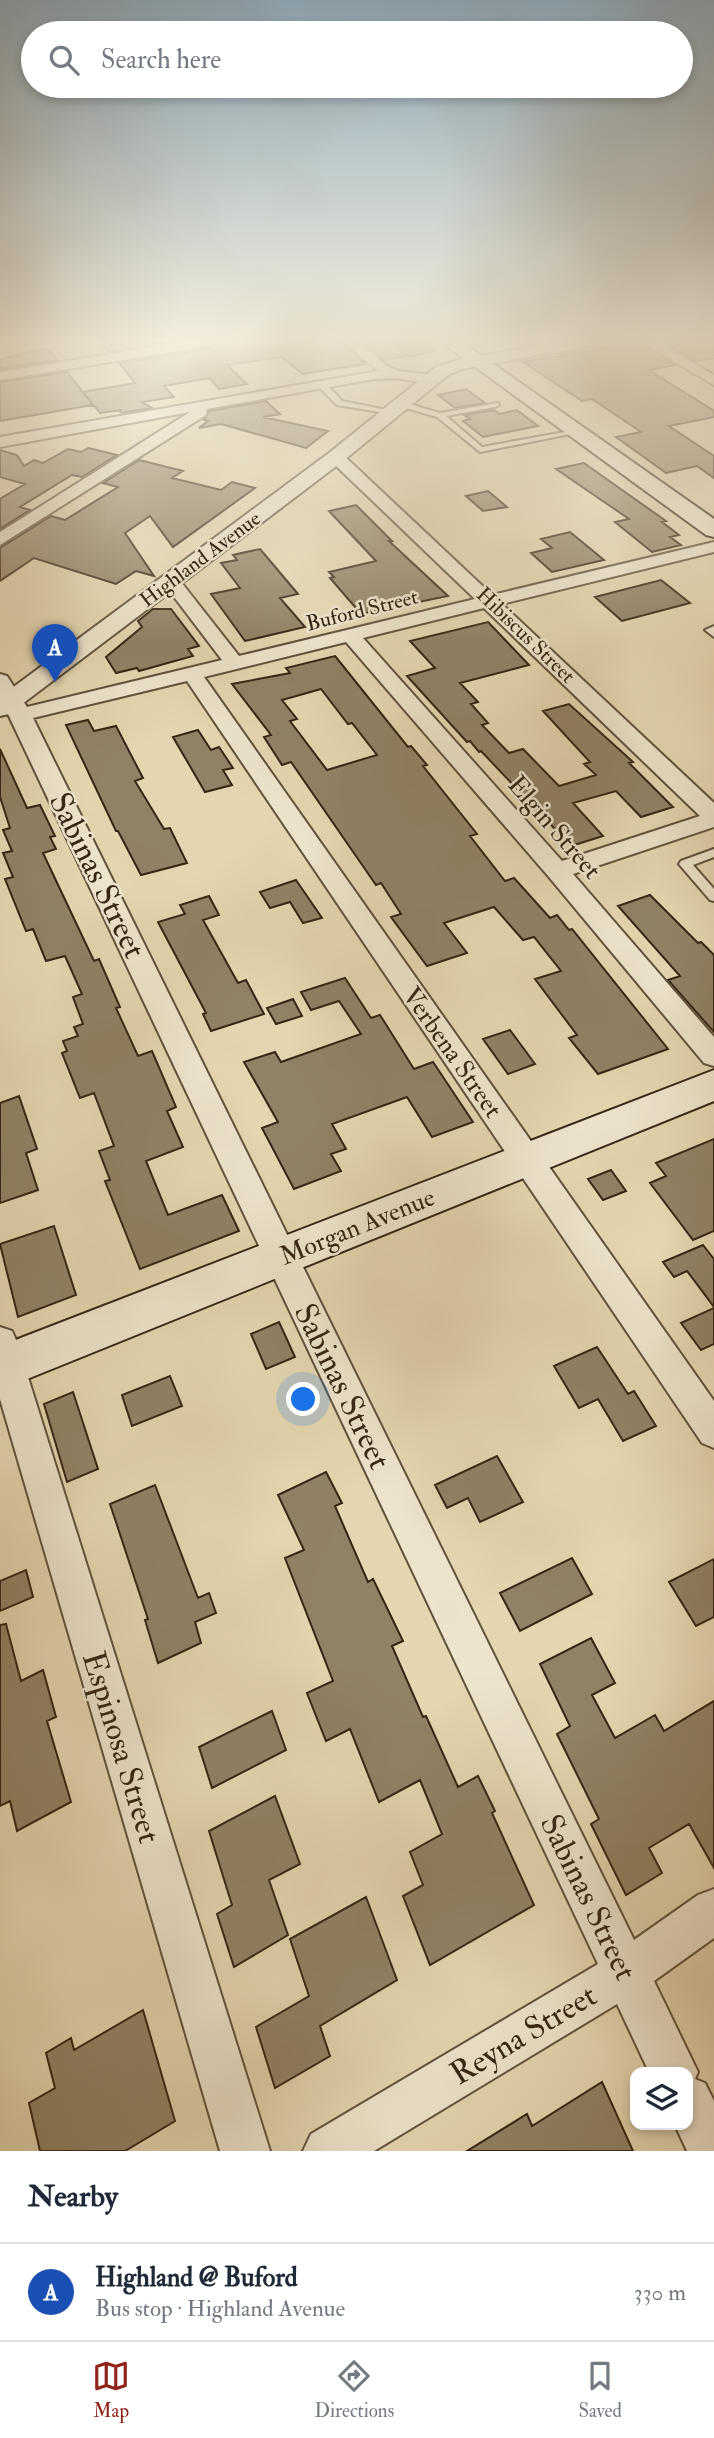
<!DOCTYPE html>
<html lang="en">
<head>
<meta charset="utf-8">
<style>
	:root { --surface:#fff; --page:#f6f6f7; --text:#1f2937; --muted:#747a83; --line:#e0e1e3; --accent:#8f2418 }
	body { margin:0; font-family:"IM FELL Double Pica",serif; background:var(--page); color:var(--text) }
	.controls { position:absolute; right:21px; bottom:21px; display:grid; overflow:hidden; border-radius:14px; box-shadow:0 4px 10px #0003 }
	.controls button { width:63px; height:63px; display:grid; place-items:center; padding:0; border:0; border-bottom:2px solid var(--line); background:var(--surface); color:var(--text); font:35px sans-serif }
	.you { position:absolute; left:304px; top:1400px; width:24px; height:24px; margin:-18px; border:5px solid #fff; border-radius:50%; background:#1a73e8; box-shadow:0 0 0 10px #1a73e833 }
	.badge { display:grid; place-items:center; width:46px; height:46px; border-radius:50%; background:var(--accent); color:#fff; font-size:23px; font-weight:700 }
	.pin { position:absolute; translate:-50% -58px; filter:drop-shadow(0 2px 4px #0008) }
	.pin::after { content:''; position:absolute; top:37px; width:24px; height:21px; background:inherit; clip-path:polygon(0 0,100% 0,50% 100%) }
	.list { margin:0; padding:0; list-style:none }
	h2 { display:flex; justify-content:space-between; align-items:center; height:91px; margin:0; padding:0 28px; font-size:30px }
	h2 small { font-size:23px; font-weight:400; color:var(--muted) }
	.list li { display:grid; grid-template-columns:46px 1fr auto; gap:21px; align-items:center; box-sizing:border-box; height:98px; padding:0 28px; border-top:2px solid var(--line) }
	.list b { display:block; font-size:26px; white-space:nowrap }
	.list p { margin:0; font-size:23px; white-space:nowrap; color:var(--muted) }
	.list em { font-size:23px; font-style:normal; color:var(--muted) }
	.icon { flex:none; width:38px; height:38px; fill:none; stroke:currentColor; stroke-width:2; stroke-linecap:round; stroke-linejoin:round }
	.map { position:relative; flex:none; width:714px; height:2151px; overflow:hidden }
	.search { position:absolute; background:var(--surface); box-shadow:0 4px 10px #0003; left:21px; right:21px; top:21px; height:77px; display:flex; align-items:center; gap:18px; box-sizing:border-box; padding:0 24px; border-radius:38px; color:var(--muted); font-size:26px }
	.sheet { height:189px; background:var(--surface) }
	nav { display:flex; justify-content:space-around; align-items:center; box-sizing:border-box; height:98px; border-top:2px solid var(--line); background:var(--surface); font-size:19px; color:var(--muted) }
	nav a { display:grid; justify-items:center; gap:4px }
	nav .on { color:var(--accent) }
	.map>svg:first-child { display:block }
	.building { fill:#908265; stroke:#352614; stroke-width:2; fill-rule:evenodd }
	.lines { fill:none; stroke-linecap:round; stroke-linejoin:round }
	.service-casing { stroke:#61523b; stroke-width:4 }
	.minor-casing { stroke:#61523b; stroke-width:4 }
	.tertiary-casing { stroke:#61523b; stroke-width:4 }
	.secondary-casing { stroke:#352614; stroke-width:4 }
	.service { fill:#ede4cc; fill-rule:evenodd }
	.minor { fill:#ede4cc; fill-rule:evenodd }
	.tertiary { fill:#ede4cc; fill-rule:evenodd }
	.secondary { fill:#ede4cc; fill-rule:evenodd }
	.labels { text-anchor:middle; stroke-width:5; stroke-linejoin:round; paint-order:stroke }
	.far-street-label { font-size:21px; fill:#352614; stroke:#ede4cc }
	.street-label { font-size:26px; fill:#352614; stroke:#ede4cc }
	.near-street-label { font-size:32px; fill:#352614; stroke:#ede4cc }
</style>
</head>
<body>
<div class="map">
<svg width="714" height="2151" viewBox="0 0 714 2151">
	<rect width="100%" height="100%" fill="#e4d6b0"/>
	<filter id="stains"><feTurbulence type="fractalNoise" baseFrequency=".00286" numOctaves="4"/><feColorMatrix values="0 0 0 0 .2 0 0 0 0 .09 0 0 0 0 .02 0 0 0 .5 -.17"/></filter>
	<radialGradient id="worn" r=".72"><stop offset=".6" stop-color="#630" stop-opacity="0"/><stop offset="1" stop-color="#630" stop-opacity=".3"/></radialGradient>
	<path class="building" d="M 101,342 L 167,342 L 109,352 Z
		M 217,342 L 341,342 L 365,364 L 303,374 L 281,357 L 227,365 L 247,384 L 219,389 L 209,378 L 164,386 L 174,397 L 142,402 L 152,408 L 122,413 L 119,411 L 122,410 L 100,413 L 83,392 L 135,383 L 119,363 L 208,349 Z
		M 360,342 L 433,342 L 434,352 L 384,360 Z
		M 639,342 L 675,365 L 649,370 L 714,411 L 714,417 L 669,426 L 714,456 L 714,478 L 697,466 L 666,473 L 616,437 L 641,432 L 592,399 L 582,401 L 523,362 Z
		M 663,342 L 714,342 L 714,358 L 696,361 Z
		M 42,349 L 50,351 L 57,360 L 0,369 L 0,359 Z
		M 67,372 L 93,405 L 0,421 L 0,382 Z
		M 466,389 L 485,403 L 455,408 L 438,395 Z
		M 266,401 L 280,414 L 263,417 L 328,431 L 306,448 L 221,424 L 199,428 L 208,421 L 204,420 L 209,411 Z
		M 494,410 L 499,414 L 517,410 L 538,426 L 483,437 L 463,421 L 470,419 L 464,415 Z
		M 88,448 L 117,455 L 82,477 L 72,475 L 20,507 L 30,510 L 0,529 L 0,499 L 25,484 L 0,477 L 0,450 L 17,455 L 24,466 L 34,460 L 43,463 L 68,449 L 81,452 Z
		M 139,460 L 183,471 L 172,478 L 221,490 L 232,482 L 255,488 L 173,547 L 150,516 L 125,533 L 154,576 L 136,571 L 116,584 L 34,558 L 0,581 L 0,548 L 51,516 L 65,520 L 118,487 L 103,483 Z
		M 584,463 L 666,521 L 662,522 L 679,535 L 670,537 L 681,545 L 652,552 L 615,522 L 629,519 L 556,469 Z
		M 488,491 L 507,507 L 483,511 L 466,496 Z
		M 356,505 L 392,541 L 389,541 L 448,596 L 361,614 L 330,578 L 334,577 L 329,572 L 376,561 L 329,511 Z
		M 570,532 L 604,560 L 552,572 L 531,553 L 552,548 L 541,539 Z
		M 260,549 L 298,594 L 280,598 L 305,627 L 245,641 L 211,594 L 240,588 L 221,563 L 237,560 L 233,555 Z
		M 661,580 L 690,603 L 622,621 L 595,597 Z
		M 153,609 L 171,609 L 199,646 L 188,649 L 193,656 L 139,671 L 137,668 L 116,673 L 106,657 L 142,627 L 138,621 Z
		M 488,622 L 529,665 L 460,683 L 478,702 L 471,704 L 488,723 L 482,725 L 509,753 L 523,749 L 559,786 L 596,775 L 584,764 L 590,762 L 543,711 L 569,704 L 633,762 L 629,763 L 673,807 L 641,817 L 616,791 L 573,803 L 603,836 L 571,846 L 481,751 L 479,752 L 470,741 L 467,742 L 407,676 L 435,668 L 410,641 Z
		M 335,656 L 408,747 L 411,746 L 427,765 L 423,766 L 477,834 L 470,836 L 505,881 L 514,878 L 550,918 L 557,915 L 569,930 L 572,929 L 668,1049 L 598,1074 L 569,1038 L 577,1035 L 535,979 L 561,971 L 534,937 L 523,940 L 494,907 L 444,923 L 467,953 L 427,966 L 391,917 L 401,914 L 381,883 L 376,885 L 291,762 L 282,765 L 264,737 L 271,735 L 232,684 L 290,673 L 286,668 ZM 321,689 L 348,724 L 352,723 L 377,755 L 327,770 L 290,721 L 297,719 L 282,700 Z
		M 88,720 L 94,731 L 116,726 L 143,778 L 135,781 L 164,829 L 170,828 L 187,863 L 141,875 L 118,831 L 116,831 L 66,725 Z
		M 198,730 L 211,750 L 219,747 L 233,768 L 223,770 L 232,785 L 205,792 L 173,737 Z
		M 0,749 L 27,808 L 40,805 L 55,836 L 50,837 L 56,849 L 43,853 L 94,961 L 99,959 L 120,1007 L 116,1008 L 138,1056 L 152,1051 L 176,1107 L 167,1111 L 183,1147 L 146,1161 L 168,1215 L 222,1195 L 239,1231 L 140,1269 L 105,1181 L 110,1180 L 99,1151 L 114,1146 L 94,1093 L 80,1098 L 62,1053 L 67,1051 L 63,1041 L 78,1036 L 74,1027 L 83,1024 L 73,997 L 82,994 L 65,956 L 46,961 L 33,929 L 26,931 L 5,879 L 13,877 L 3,853 L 12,851 L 3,830 L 10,828 L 0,797 Z
		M 296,880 L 322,918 L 303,923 L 290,902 L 270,908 L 260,892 Z
		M 650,895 L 698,943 L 701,942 L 714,955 L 714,1032 L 668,980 L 680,976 L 618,906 Z
		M 209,896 L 219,915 L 203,920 L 238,983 L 246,980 L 264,1014 L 211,1031 L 203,1014 L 206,1013 L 158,922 L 185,914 L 180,905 Z
		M 345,978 L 371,1018 L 380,1015 L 414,1069 L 433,1062 L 473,1122 L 432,1137 L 407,1097 L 332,1124 L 346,1149 L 331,1154 L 341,1171 L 294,1189 L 262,1128 L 278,1122 L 244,1062 L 275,1052 L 281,1062 L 361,1034 L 339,1001 L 311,1010 L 301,992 Z
		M 293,999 L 302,1016 L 276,1024 L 267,1008 Z
		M 510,1030 L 535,1064 L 508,1074 L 483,1039 Z
		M 19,1096 L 37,1149 L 26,1153 L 38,1190 L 0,1203 L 0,1103 Z
		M 714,1139 L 714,1231 L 693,1240 L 650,1183 L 666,1176 L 656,1163 Z
		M 611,1170 L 626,1191 L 603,1200 L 588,1179 Z
		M 54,1226 L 76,1295 L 18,1317 L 0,1244 Z
		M 703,1245 L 714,1259 L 714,1307 L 687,1271 L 674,1277 L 663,1262 Z
		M 714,1308 L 714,1344 L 701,1350 L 681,1323 Z
		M 279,1322 L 295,1357 L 266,1369 L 251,1334 Z
		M 597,1347 L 628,1394 L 634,1391 L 656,1426 L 623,1441 L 598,1399 L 579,1408 L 554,1366 Z
		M 170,1376 L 182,1406 L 132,1426 L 122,1395 Z
		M 73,1392 L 98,1469 L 67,1482 L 44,1404 Z
		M 497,1456 L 523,1502 L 480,1522 L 468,1498 L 447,1508 L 435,1485 Z
		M 326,1472 L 342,1503 L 335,1506 L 368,1582 L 373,1579 L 403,1641 L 392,1646 L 423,1717 L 426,1716 L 458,1787 L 478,1776 L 495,1811 L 492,1813 L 534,1905 L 430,1965 L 403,1896 L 423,1885 L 410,1852 L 442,1834 L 420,1780 L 379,1802 L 350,1729 L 326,1741 L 307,1693 L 333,1681 L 285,1558 L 304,1550 L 278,1495 Z
		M 155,1485 L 198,1598 L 209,1593 L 216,1613 L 195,1622 L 201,1643 L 158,1663 L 145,1620 L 148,1619 L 110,1504 Z
		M 572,1558 L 592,1594 L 520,1631 L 500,1593 Z
		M 714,1559 L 714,1617 L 696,1626 L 669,1582 Z
		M 26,1570 L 33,1597 L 0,1611 L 0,1581 Z
		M 6,1624 L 21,1681 L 43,1670 L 56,1717 L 47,1721 L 71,1802 L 17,1831 L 10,1801 L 0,1806 L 0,1625 Z
		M 591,1638 L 615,1683 L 592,1695 L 615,1738 L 655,1715 L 664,1731 L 714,1701 L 714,1868 L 689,1824 L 649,1848 L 662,1873 L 626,1895 L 591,1824 L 599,1819 L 557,1734 L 570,1726 L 540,1664 Z
		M 272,1711 L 286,1750 L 212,1788 L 199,1747 Z
		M 275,1796 L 300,1864 L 269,1880 L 288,1935 L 234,1967 L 217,1914 L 232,1905 L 209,1831 Z
		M 366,1897 L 397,1980 L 320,2026 L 330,2056 L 275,2088 L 256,2027 L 309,1996 L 290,1939 Z
		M 143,2010 L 175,2121 L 125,2151 L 40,2151 L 29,2103 L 55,2088 L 46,2053 L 71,2038 L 74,2050 Z
		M 602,2082 L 633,2151 L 467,2151 L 527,2114 L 532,2126 Z"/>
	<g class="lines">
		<defs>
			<path id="service" d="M 318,382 L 324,382 L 342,401 L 396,412 L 392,414 L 337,405 L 318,386 Z
				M 402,402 L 440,413 L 498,403 L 499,405 L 495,407 L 446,416 L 482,447 L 576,430 L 580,432 L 480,452 L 437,417 L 399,406 L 399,402 Z
				M 714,626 L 714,637 L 705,630 Z
				M 714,849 L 714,857 L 693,865 L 714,889 L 714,901 L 710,900 L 679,864 L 681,861 Z"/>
			<path id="minor" d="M 183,342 L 215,342 L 208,346 L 0,380 L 0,372 Z
				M 344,342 C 369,342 372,357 391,368 C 405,376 427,369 439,380 L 432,384 L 396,378 L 374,379 L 207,409 L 206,415 L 0,545 L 0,532 L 190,412 L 0,447 L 0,437 L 378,371 Z
				M 641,342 L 658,342 L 714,375 L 714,385 Z
				M 336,452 L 342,454 L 492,595 L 714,542 L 714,552 L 502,604 L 714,803 L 714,827 L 573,874 L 714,1037 L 714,1066 L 704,1063 L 549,877 L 346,642 L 204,677 L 714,1401 L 714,1448 L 702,1443 L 187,681 L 33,718 L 634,1940 L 698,1895 L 714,1889 L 714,1938 L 654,1981 L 698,2072 L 695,2079 L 705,2083 L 714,2101 L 714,2151 L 687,2151 L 675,2125 L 688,2125 L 688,2072 L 649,2072 L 617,2004 L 374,2151 L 303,2151 L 311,2134 L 598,1964 L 0,697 L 0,674 L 7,676 L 27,707 L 222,660 L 162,581 L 171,576 L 177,577 L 239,656 L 475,599 L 330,460 L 328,457 L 330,454 ZM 484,608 L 700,816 L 562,861 L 363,638 Z
				M 0,1327 L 12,1331 L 17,1342 L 270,2151 L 220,2151 L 0,1399 Z"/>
			<path id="tertiary" d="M 559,342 L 594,342 L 586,347 L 462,369 L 448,375 L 343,461 L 9,714 L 0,716 L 0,697 L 329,453 L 436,367 L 458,360 Z"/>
			<path id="secondary" d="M 441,342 L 462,342 L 714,519 L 714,537 L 706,535 Z
				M 714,1070 L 714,1101 L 0,1390 L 0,1346 Z"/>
		</defs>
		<use href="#service" class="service-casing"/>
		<use href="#minor" class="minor-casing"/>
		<use href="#tertiary" class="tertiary-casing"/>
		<use href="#secondary" class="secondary-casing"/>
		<use href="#service" class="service"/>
		<use href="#minor" class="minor"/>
		<use href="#tertiary" class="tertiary"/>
		<use href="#secondary" class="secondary"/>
	</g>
	<linearGradient id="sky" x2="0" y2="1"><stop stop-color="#8eaabc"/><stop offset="0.53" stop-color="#f3eddb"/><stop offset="1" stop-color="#f3eddb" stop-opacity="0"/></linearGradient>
	<rect width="714" height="643" fill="url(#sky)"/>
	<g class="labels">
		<g class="far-street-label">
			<text transform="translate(200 559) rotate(-37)" y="7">Highland Avenue</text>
			<text transform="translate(362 610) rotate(-14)" y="7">Buford Street</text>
			<text transform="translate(526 635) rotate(44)" y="7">Hibiscus Street</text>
		</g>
		<g class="street-label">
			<text transform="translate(555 827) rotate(49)" y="9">Elgin Street</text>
			<text transform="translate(453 1052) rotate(55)" y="9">Verbena Street</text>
			<text transform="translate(357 1226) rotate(-22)" y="9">Morgan Avenue</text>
		</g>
		<g class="near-street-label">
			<text transform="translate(98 875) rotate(64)" y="11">Sabinas Street</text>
			<text transform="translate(343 1386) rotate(64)" y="11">Sabinas Street</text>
			<text transform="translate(122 1747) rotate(73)" y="11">Espinosa Street</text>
			<text transform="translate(589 1897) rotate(64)" y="11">Sabinas Street</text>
			<text transform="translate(523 2034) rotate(-31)" y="11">Reyna Street</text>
		</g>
	</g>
	<rect width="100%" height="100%" filter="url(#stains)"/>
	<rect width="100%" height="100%" fill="url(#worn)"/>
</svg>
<div class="controls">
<button><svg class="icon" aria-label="layers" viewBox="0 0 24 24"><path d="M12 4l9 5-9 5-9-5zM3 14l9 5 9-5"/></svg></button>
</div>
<div class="you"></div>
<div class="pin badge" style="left:55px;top:682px;background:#1a4fb4">A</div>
<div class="search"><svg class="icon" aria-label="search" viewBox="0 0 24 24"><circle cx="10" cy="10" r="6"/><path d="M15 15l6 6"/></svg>Search here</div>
</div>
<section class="sheet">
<h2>Nearby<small></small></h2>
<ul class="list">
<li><span class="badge" style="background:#1a4fb4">A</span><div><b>Highland @ Buford</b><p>Bus stop · Highland Avenue</p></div><em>330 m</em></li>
</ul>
</section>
<nav>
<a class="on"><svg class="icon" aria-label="map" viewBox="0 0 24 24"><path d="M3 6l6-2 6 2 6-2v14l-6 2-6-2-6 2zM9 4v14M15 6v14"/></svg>Map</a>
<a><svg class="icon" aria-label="directions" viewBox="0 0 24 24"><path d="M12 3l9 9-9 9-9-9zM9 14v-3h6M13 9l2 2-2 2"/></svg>Directions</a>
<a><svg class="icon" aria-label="saved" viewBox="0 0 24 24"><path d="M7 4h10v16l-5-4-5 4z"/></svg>Saved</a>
</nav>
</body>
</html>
